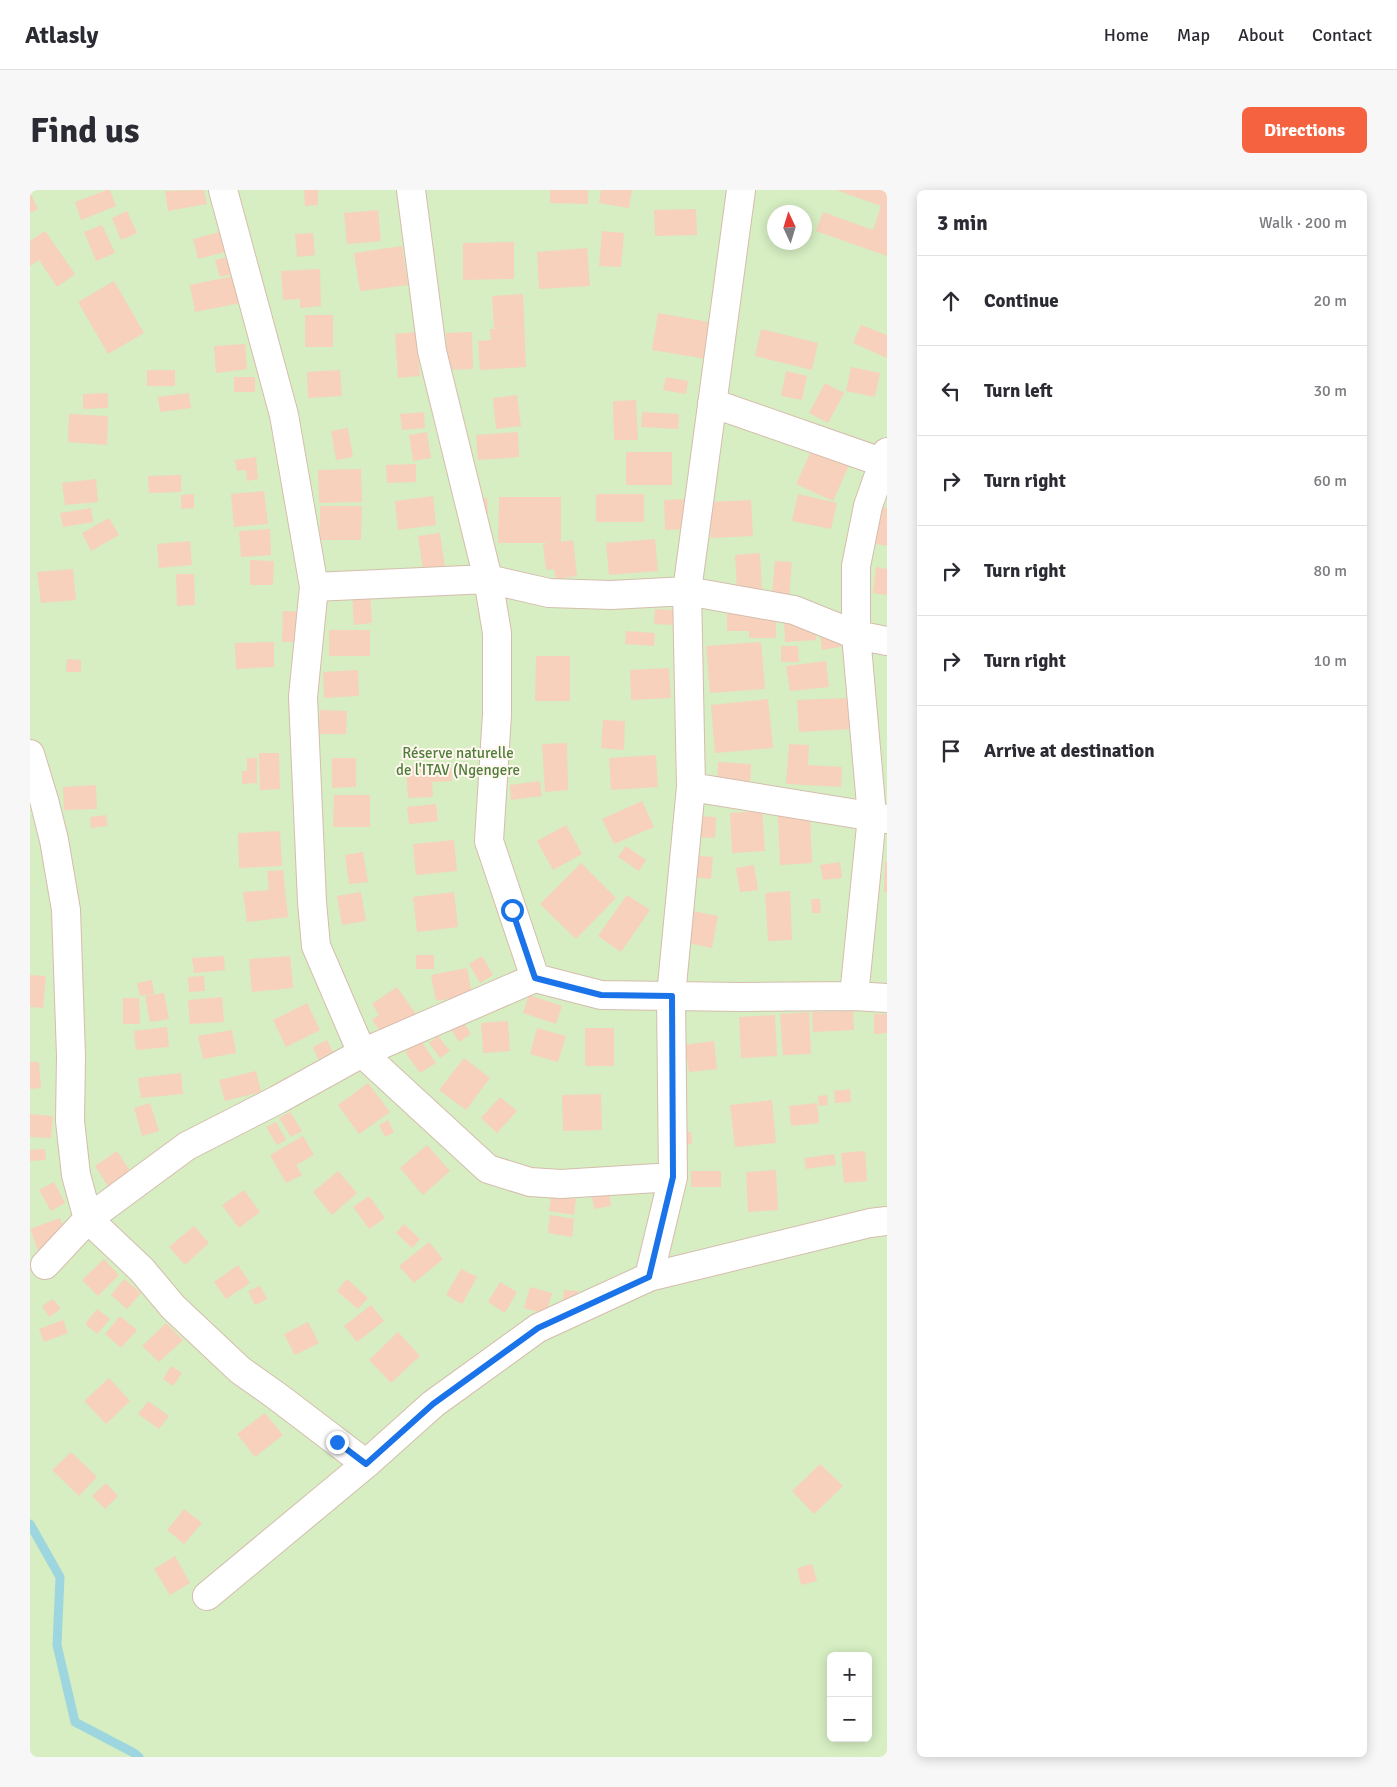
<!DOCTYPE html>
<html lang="en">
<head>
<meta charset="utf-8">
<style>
	:root { --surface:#fff; --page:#f7f7f7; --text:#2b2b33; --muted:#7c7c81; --line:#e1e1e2; --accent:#f5623f }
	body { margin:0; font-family:Signika,sans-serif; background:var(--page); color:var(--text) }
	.controls { position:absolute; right:15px; bottom:15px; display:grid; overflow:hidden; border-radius:8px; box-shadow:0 2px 12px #0003 }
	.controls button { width:45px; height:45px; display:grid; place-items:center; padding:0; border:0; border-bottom:1px solid var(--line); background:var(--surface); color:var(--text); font:25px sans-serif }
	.compass { position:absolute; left:737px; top:15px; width:45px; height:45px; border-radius:50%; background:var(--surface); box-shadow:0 2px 12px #0003; rotate:356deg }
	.stop { position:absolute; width:15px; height:15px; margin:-11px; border:4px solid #1a73e8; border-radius:50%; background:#fff }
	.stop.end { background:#1a73e8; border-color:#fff; box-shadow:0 1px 5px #0008 }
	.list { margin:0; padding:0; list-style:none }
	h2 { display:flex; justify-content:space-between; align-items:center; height:65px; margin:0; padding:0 20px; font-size:21px }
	h2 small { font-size:16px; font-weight:400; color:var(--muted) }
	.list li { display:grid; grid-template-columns:32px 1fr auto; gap:15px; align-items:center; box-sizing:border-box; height:90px; padding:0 20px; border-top:1px solid var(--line) }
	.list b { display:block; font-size:19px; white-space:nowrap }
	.list em { font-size:16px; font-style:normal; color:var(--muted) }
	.icon { flex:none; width:28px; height:28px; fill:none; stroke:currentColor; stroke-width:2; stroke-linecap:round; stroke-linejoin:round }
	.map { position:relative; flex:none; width:857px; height:1567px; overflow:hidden; border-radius:8px }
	header { display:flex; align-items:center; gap:30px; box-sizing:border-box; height:70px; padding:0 25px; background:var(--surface); border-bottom:1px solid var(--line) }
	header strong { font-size:24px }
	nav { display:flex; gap:28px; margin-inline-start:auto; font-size:18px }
	.intro { display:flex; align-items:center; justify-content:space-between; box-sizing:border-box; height:120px; padding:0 30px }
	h1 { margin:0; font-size:35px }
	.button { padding:12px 22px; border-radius:8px; background:var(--accent); color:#fff; font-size:18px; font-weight:700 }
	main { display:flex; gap:30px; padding:0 30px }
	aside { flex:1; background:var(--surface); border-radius:8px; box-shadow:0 2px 12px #0003 }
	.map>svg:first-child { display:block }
	.green { fill:#d6eec2; fill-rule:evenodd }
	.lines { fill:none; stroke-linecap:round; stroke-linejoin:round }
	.stream { stroke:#9dd6de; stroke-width:9 }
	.building { fill:#f7d1bb }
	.street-casing { stroke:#d5bdad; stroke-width:30 }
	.street { stroke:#fff; stroke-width:28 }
	.route { stroke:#1a73e8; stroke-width:6 }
	.labels { text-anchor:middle; stroke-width:4; stroke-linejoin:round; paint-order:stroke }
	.park-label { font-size:15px; fill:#507c3b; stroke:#fff8ef }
</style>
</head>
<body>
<header>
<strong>Atlasly</strong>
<nav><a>Home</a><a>Map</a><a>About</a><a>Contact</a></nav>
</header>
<div class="intro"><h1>Find us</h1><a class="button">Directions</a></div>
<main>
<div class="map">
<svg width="857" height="1567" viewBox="0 0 857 1567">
	<rect width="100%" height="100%" fill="#fff4e6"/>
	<path class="green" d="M 0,0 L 857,0 L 857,1567 L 0,1567 ZM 744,22 L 774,22 L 774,52 L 744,52 ZM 801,1466 L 838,1466 L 838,1548 L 801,1548 Z"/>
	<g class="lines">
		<path class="stream" d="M 0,1334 L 30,1387 L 27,1455 L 45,1532 L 104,1563 L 109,1567"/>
	</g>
	<path class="building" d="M 77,0 L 80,0 L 86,16 L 51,30 L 45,12 Z
		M 174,0 L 177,14 L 138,21 L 135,1 Z
		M 274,0 L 288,0 L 288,15 L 275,16 Z
		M 520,0 L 558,0 L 558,14 L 520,13 Z
		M 571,0 L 602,0 L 599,18 L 569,13 Z
		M 806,0 L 857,0 L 857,66 L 786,41 L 793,22 L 843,40 L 851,16 Z
		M 0,2 L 8,19 L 0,23 Z
		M 666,19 L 667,45 L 625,46 L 624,20 Z
		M 751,19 L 769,20 L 769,22 L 751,22 Z
		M 348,20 L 351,51 L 317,54 L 314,23 Z
		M 97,21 L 107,43 L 91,50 L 82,28 Z
		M 72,35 L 85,63 L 66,71 L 54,42 Z
		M 201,39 L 206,59 L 168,69 L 163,49 Z
		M 15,41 L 45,84 L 27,97 L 9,70 L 0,76 L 0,51 Z
		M 572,41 L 594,43 L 591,77 L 569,76 Z
		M 283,43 L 285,65 L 267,67 L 265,44 Z
		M 484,52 L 484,89 L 433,90 L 433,53 Z
		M 372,56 L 378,95 L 330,101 L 324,63 Z
		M 557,58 L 560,96 L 509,99 L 507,62 Z
		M 202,66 L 206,83 L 190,87 L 185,70 Z
		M 290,79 L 291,116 L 270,118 L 270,109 L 253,110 L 251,81 Z
		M 204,86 L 210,113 L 165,122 L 160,95 Z
		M 84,91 L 114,143 L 78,164 L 48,112 Z
		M 493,104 L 496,177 L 450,180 L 448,151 L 461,150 L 460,139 L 484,137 L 464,138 L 462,106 Z
		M 628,123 L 684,133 L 677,169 L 622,160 Z
		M 275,125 L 303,125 L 303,157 L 275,157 Z
		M 831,135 L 857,145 L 857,168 L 823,153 Z
		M 731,139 L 788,153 L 782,180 L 725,166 Z
		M 386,142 L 390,186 L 368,188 L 365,144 Z
		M 442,142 L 443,179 L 417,180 L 416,143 Z
		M 215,154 L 217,179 L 186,183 L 184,156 Z
		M 821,177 L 850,183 L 845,207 L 816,201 Z
		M 117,180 L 145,180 L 145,196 L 117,196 Z
		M 310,180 L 312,206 L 278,208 L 277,182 Z
		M 756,181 L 777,186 L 772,210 L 751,206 Z
		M 204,187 L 225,187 L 225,202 L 204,202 Z
		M 636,187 L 658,191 L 656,204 L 633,200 Z
		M 795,193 L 814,203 L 798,233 L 779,223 Z
		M 78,203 L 78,218 L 53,219 L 53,204 Z
		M 159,203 L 161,218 L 130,222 L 128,207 Z
		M 487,205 L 491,236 L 466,239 L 463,208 Z
		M 606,210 L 608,250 L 584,250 L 583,211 Z
		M 394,222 L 395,238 L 372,240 L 370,224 Z
		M 612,222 L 649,224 L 648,239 L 611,237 Z
		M 39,224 L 78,226 L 77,255 L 38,252 Z
		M 318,238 L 323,267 L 306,270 L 301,241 Z
		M 397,242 L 401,268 L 383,271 L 379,245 Z
		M 488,242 L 489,267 L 448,270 L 446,245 Z
		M 782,259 L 819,275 L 803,311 L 766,294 Z
		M 596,262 L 642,262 L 642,295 L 596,295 Z
		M 226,267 L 228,289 L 217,291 L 216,280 L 207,281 L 205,270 Z
		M 386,274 L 386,292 L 357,293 L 356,275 Z
		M 331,279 L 332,312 L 289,313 L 288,280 Z
		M 151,285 L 151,302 L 119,303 L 118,286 Z
		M 66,289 L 68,312 L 35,315 L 32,293 Z
		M 234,301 L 238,334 L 204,337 L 201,304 Z
		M 164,304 L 164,318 L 151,319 L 151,305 Z
		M 566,304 L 614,304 L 614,332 L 566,332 Z
		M 768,304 L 807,313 L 801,339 L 762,331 Z
		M 403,306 L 406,335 L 368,340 L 365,311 Z
		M 469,307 L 531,307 L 531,352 L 543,350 L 547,386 L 526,389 L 524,379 L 516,380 L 513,354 L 519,353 L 468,353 Z
		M 447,308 L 457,308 L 458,324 L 447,325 Z
		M 655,309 L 656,339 L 635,340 L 634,310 Z
		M 721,310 L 723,346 L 681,348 L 679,312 Z
		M 290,316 L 332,316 L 331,350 L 290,350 Z
		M 848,316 L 857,318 L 857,356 L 842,353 Z
		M 61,318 L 63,332 L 33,337 L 30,323 Z
		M 79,328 L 89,345 L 61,361 L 52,343 Z
		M 240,339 L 241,365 L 211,367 L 209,341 Z
		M 410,343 L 415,378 L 393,381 L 388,346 Z
		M 625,349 L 628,381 L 579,385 L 576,353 Z
		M 160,351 L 162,375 L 129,378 L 127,354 Z
		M 730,363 L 732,401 L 707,402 L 705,365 Z
		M 220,370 L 244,371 L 243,395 L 220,395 Z
		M 745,371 L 762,372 L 759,406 L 742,405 Z
		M 846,377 L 857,379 L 857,405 L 843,403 Z
		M 43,379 L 46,410 L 11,413 L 7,382 Z
		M 146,384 L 164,384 L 165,415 L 147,416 Z
		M 340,402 L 342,433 L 324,435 L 322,403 Z
		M 625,419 L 646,420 L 645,435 L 624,434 Z
		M 697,420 L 746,420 L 746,448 L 719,448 L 719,441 L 697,441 Z
		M 253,421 L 270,422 L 270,452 L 252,452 Z
		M 754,430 L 785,437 L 786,450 L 755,452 Z
		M 299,440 L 340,440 L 340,466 L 299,466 Z
		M 596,441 L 625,443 L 624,456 L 595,454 Z
		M 813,443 L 815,456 L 792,460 L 790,446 Z
		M 244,452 L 244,477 L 206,479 L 205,453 Z
		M 731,452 L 735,499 L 680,503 L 676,456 Z
		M 751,456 L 768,456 L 769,472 L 751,472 Z
		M 506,466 L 540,466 L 540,511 L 505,511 Z
		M 37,469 L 51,470 L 51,482 L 36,482 Z
		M 796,471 L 799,497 L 760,501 L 756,476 Z
		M 639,478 L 641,508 L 601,510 L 600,480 Z
		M 328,480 L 329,506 L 294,508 L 293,482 Z
		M 819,508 L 821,539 L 769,542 L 767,510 Z
		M 738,509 L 743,558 L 685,563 L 681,515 Z
		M 290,520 L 317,521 L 316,544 L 289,544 Z
		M 573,530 L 595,531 L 594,560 L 571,558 Z
		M 537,553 L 538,600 L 515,602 L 512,554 Z
		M 759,554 L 779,555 L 778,575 L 812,577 L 811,597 L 756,594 Z
		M 229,563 L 249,563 L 250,599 L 230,600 Z
		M 626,565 L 628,597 L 581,600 L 579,568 Z
		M 217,568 L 227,568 L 227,593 L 212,594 L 212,581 L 217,581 Z
		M 302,568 L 326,568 L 326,597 L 302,598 Z
		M 688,572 L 721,574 L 720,597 L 687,595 Z
		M 421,574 L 422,591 L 402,592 L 403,607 L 378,608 L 376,577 Z
		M 510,591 L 512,606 L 481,610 L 480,595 Z
		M 66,595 L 67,619 L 34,620 L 33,597 Z
		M 304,605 L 340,605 L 340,637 L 303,637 Z
		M 612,611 L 624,637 L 584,654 L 572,629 Z
		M 406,614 L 408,631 L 379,634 L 377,617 Z
		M 732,621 L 735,661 L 702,663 L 700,623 Z
		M 76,625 L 78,636 L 61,638 L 60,627 Z
		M 780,625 L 782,673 L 750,675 L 748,626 Z
		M 666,626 L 686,627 L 685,648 L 665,647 Z
		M 536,635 L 552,664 L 523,680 L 507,651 Z
		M 250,641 L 252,676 L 209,678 L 208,643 Z
		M 424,650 L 427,681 L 386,685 L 383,654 Z
		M 596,656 L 616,670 L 609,681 L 588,667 Z
		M 333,662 L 338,692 L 319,694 L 315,665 Z
		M 661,665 L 683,667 L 681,689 L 659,687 Z
		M 810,672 L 812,688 L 793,690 L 790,675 Z
		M 855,672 L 857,672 L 857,702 L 854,702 Z
		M 551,673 L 586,708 L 546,749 L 510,714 Z
		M 724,675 L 728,700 L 710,702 L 706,678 Z
		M 253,680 L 258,727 L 217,732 L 213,702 L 239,700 L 237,681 Z
		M 760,701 L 762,750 L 738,751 L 735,703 Z
		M 331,702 L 336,731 L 312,735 L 307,706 Z
		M 424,702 L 428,737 L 387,742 L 383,707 Z
		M 597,705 L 620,720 L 591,762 L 568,746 Z
		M 781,709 L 790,709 L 791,723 L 782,723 Z
		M 658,720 L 688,726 L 682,758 L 652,752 Z
		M 386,765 L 404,765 L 404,779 L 386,779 Z
		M 194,766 L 195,780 L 164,783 L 162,768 Z
		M 260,766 L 263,798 L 222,802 L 219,769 Z
		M 452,766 L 463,785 L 450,793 L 439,774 Z
		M 437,778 L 442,805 L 406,811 L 401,785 Z
		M 0,785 L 16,786 L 13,818 L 0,817 Z
		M 174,786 L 175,801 L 159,802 L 158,787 Z
		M 122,790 L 124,804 L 110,806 L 107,793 Z
		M 367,797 L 386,824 L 353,845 L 342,830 L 349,825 L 342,814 Z
		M 134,803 L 139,829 L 120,832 L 115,806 Z
		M 499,805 L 532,816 L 526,834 L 493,823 Z
		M 192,807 L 194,832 L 160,834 L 158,810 Z
		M 93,808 L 109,808 L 110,834 L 93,834 Z
		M 277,813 L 290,840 L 256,857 L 243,830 Z
		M 823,821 L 824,840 L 783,842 L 782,822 Z
		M 779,822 L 781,864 L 753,865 L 750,824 Z
		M 844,824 L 857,824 L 857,843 L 844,844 Z
		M 745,825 L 747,866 L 711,868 L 709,827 Z
		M 431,828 L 441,844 L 429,852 L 419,836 Z
		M 478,831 L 480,861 L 453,863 L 451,833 Z
		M 137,837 L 139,857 L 106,860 L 104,841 Z
		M 507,838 L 536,846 L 528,872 L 500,864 Z
		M 555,838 L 584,838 L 584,876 L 555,876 Z
		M 202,840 L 206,863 L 173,869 L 168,846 Z
		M 408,846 L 420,861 L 410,868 L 399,853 Z
		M 297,850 L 303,862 L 288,869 L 283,857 Z
		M 391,851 L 406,873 L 390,883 L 375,862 Z
		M 684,851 L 687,879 L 659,882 L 655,855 Z
		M 434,868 L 460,888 L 436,920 L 409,900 Z
		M 0,872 L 9,872 L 11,898 L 0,899 Z
		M 226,881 L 231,902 L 195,911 L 189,890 Z
		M 151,883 L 153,904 L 111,908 L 108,888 Z
		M 338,893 L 360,922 L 329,944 L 308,915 Z
		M 820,899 L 821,912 L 805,913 L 804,901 Z
		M 571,904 L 572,940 L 533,941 L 532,905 Z
		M 797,905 L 798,915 L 789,916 L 788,906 Z
		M 470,907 L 487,921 L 467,943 L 451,928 Z
		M 742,910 L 746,953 L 705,957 L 700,915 Z
		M 120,913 L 129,941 L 112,946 L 104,918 Z
		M 787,913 L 789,933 L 761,936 L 759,916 Z
		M 260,922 L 272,941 L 261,947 L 249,928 Z
		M 0,924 L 23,926 L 21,948 L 0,947 Z
		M 358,930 L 364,942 L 355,947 L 349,935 Z
		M 246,932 L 256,950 L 247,955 L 236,937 Z
		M 661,942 L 662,954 L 648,955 L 647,943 Z
		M 273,946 L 284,965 L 266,975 L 272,985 L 256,993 L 240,965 Z
		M 397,955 L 420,981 L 393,1005 L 370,978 Z
		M 15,959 L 16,970 L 0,971 L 0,960 Z
		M 87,961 L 104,987 L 81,1001 L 65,976 Z
		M 835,961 L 837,991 L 814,993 L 811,963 Z
		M 804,964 L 806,975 L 776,979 L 774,968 Z
		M 746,980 L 748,1020 L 718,1022 L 716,982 Z
		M 308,981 L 327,1003 L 302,1025 L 283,1002 Z
		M 661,981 L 691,981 L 691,997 L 661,997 Z
		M 24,992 L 35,1013 L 21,1021 L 9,1000 Z
		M 214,1000 L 230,1022 L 209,1038 L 192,1015 Z
		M 579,1002 L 581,1016 L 564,1019 L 562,1005 Z
		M 339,1006 L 355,1028 L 339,1039 L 323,1017 Z
		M 521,1006 L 546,1009 L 544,1025 L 519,1021 Z
		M 520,1025 L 544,1029 L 542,1047 L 518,1043 Z
		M 30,1028 L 40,1054 L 10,1066 L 0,1039 Z
		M 374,1034 L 390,1049 L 382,1058 L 366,1043 Z
		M 164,1036 L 179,1053 L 155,1075 L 139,1057 Z
		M 399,1052 L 413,1069 L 384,1093 L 369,1076 Z
		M 74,1069 L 89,1085 L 68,1106 L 52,1090 Z
		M 208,1075 L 220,1093 L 196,1109 L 184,1092 Z
		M 431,1079 L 447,1087 L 432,1114 L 416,1105 Z
		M 94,1089 L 111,1103 L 97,1119 L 81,1105 Z
		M 317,1089 L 338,1108 L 328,1119 L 307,1101 Z
		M 470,1092 L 487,1102 L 475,1123 L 458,1112 Z
		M 230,1096 L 237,1109 L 225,1115 L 218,1101 Z
		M 500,1097 L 522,1103 L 516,1124 L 494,1118 Z
		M 534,1100 L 548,1101 L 547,1111 L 533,1111 Z
		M 23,1109 L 31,1119 L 19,1127 L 12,1116 Z
		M 341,1115 L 354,1131 L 327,1152 L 314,1136 Z
		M 67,1119 L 80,1129 L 67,1144 L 55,1134 Z
		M 90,1126 L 107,1140 L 91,1158 L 75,1144 Z
		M 33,1130 L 38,1143 L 14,1152 L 9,1139 Z
		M 278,1132 L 289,1153 L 265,1165 L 254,1144 Z
		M 136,1133 L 153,1150 L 129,1172 L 112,1156 Z
		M 368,1142 L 390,1166 L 361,1193 L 339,1170 Z
		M 141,1176 L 152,1183 L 143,1196 L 133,1189 Z
		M 79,1188 L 100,1211 L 76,1234 L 54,1211 Z
		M 118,1211 L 139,1226 L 129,1239 L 108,1224 Z
		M 235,1223 L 253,1245 L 225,1267 L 207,1244 Z
		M 41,1262 L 67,1287 L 49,1306 L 22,1280 Z
		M 790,1274 L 813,1296 L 784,1324 L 762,1301 Z
		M 76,1293 L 88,1306 L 75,1319 L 62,1306 Z
		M 154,1319 L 172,1333 L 154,1354 L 137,1340 Z
		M 145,1366 L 160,1393 L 140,1405 L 124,1379 Z
		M 782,1374 L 787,1391 L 771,1395 L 767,1378 Z"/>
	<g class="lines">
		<defs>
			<path id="street" d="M 193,0 L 254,225 L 284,397 L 273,507 L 282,712 L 286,756 L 332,863 L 458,979 L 500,992 L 531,994 L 643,987
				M 381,0 L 402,161 L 458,389 L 467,443 L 467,524 L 459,651 L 505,788 L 571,805 L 711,807 L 824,806 L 857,808
				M 682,213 L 857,274
				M 284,397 L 458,389 L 519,403 L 581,405 L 657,401 L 764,420 L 826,445 L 857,451
				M 0,564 L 14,610 L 24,650 L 36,720 L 41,866 L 40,931 L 46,985 L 58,1029 L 112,1080 L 143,1117 L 210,1180 L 248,1207 L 336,1274
				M 661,597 L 857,629
				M 824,806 L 842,626 L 826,445 L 826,376 L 838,316 L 857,262
				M 15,1075 L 58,1029 L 157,956 L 247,910 L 332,863 L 505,788
				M 619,1087 L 643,987 L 641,806 L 661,597 L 657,401 L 711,0
				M 177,1406 L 336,1274 L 403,1214 L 508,1138 L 619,1087 L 840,1033 L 857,1031"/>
		</defs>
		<use href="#street" class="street-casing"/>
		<use href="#street" class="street"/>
	</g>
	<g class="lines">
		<path class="route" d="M 307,1252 L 336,1274 L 403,1214 L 508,1138 L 619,1087 L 643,987 L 642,806 L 571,805 L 505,788 L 482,720"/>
	</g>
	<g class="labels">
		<g class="park-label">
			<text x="428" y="568">Réserve naturelle<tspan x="428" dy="17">de l'ITAV (Ngengere</tspan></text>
		</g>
	</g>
</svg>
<div class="controls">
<button>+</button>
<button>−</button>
</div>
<svg class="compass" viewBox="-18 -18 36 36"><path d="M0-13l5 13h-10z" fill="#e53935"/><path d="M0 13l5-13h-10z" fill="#7c7c81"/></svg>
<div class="stop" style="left:482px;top:720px"></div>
<div class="stop end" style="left:307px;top:1252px"></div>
</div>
<aside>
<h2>3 min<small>Walk · 200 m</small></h2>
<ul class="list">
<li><svg class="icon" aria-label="ahead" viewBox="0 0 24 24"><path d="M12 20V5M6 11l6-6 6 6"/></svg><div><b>Continue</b></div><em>20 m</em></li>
<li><svg class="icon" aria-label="left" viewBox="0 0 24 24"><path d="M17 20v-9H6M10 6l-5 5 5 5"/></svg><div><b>Turn left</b></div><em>30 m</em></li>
<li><svg class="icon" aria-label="right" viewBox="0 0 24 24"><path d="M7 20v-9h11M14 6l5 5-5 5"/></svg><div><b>Turn right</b></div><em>60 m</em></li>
<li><svg class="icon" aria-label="right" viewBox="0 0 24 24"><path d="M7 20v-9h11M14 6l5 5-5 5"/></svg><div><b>Turn right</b></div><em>80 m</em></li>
<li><svg class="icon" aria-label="right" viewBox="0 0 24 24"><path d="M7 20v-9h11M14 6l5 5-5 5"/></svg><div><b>Turn right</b></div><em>10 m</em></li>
<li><svg class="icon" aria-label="arrive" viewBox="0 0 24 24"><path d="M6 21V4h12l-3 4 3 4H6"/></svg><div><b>Arrive at destination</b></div></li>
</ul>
</aside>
</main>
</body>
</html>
